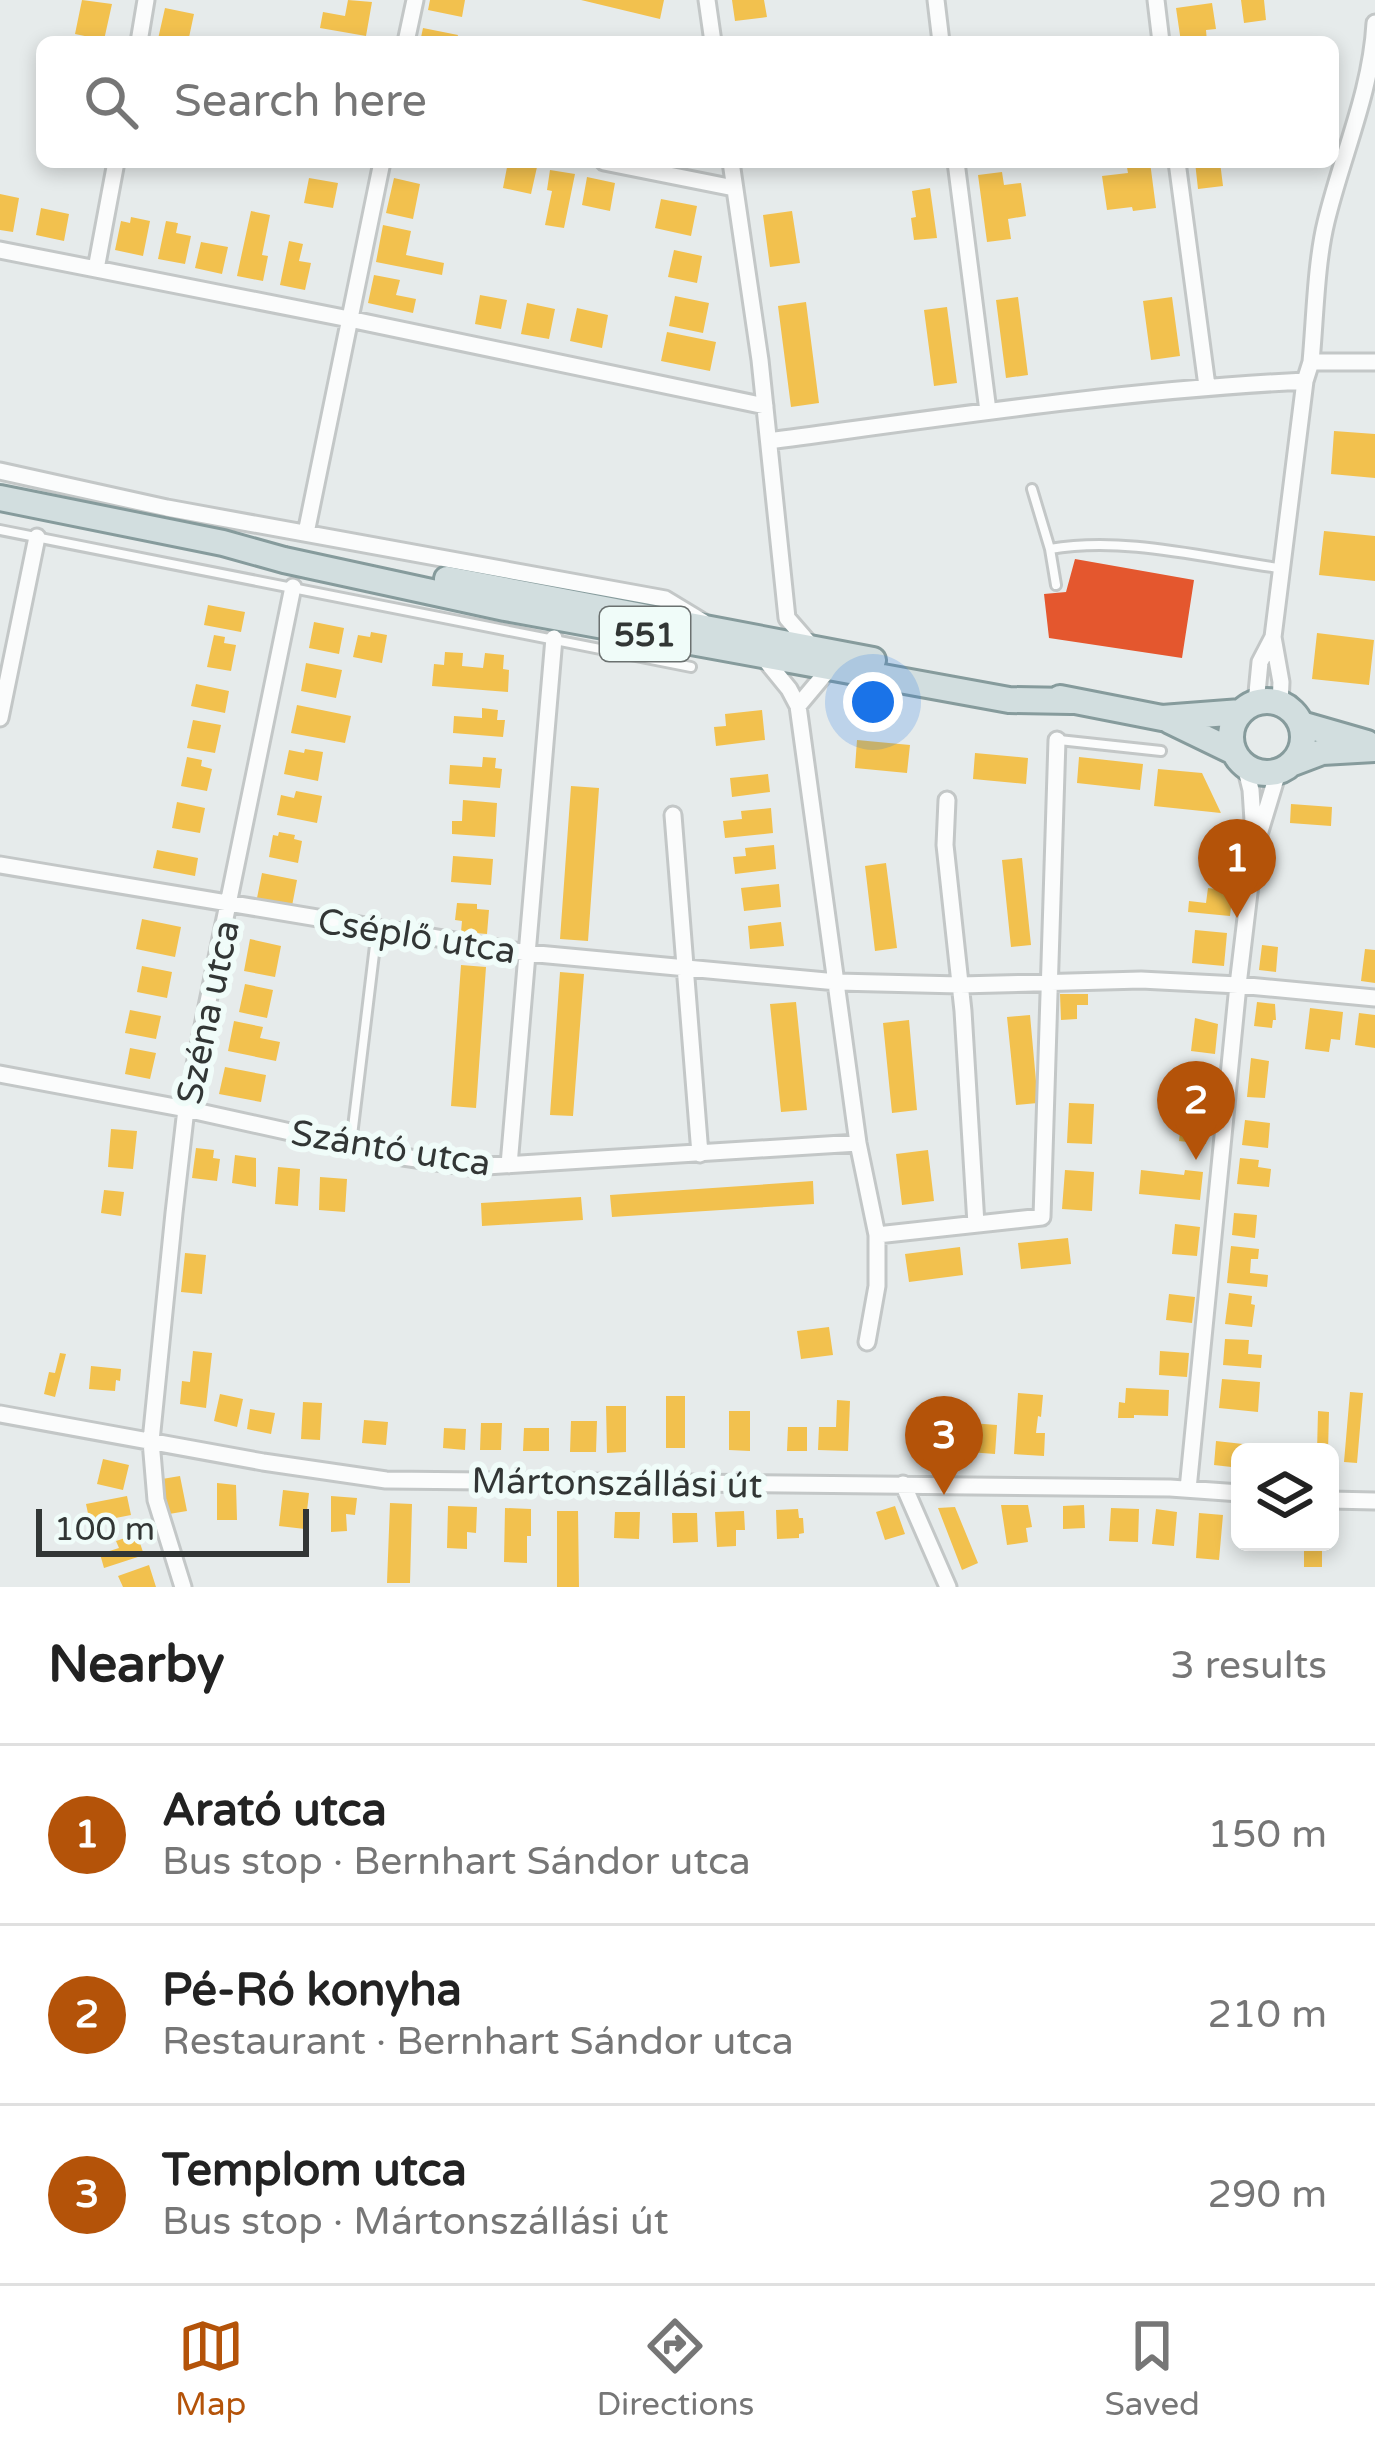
<!DOCTYPE html>
<html lang="en">
<head>
<meta charset="utf-8">
<style>
	:root { --surface:#fff; --page:#f6f6f6; --text:#222; --muted:#767676; --line:#e0e0e0; --accent:#b45309 }
	body { margin:0; font-family:"Varela Round",sans-serif; background:var(--page); color:var(--text) }
	.controls { position:absolute; right:36px; bottom:36px; display:grid; overflow:hidden; border-radius:18px; box-shadow:0 6px 18px #0003 }
	.controls button { width:108px; height:108px; display:grid; place-items:center; padding:0; border:0; border-bottom:3px solid var(--line); background:var(--surface); color:var(--text); font:60px sans-serif }
	.scale { position:absolute; left:36px; bottom:30px; width:273px; box-sizing:border-box; padding-left:12px; border:6px solid #323635; border-top:0; font-size:33px; line-height:42px; white-space:nowrap; color:#323635; -webkit-text-stroke:9px #f0fcf9; paint-order:stroke }
	.you { position:absolute; left:873px; top:702px; width:42px; height:42px; margin:-30px; border:9px solid #fff; border-radius:50%; background:#1a73e8; box-shadow:0 0 0 18px #1a73e833 }
	.badge { display:grid; place-items:center; width:78px; height:78px; border-radius:50%; background:var(--accent); color:#fff; font-size:39px; font-weight:700 }
	.pin { position:absolute; translate:-50% -99px; filter:drop-shadow(0 3px 6px #0008) }
	.pin::after { content:''; position:absolute; top:63px; width:42px; height:36px; background:inherit; clip-path:polygon(0 0,100% 0,50% 100%) }
	.list { margin:0; padding:0; list-style:none }
	h2 { display:flex; justify-content:space-between; align-items:center; height:156px; margin:0; padding:0 48px; font-size:51px }
	h2 small { font-size:39px; font-weight:400; color:var(--muted) }
	.list li { display:grid; grid-template-columns:78px 1fr auto; gap:36px; align-items:center; box-sizing:border-box; height:180px; padding:0 48px; border-top:3px solid var(--line) }
	.list b { display:block; font-size:45px; white-space:nowrap }
	.list p { margin:0; font-size:39px; white-space:nowrap; color:var(--muted) }
	.list em { font-size:39px; font-style:normal; color:var(--muted) }
	.icon { flex:none; width:66px; height:66px; fill:none; stroke:currentColor; stroke-width:2; stroke-linecap:round; stroke-linejoin:round }
	.map { position:relative; flex:none; width:1375px; height:1587px; overflow:hidden }
	.search { position:absolute; background:var(--surface); box-shadow:0 6px 18px #0003; left:36px; right:36px; top:36px; height:132px; display:flex; align-items:center; gap:30px; box-sizing:border-box; padding:0 42px; border-radius:18px; color:var(--muted); font-size:45px }
	.sheet { height:696px; background:var(--surface) }
	nav { display:flex; justify-content:space-around; align-items:center; box-sizing:border-box; height:168px; border-top:3px solid var(--line); background:var(--surface); font-size:33px; color:var(--muted) }
	nav a { display:grid; justify-items:center; gap:6px }
	nav .on { color:var(--accent) }
	.map>svg:first-child { display:block }
	.homes { fill:#f2c14e }
	.shops { fill:#e4572e }
	.lines { fill:none; stroke-linecap:round; stroke-linejoin:round }
	.service-casing { stroke:#c3c7c7; stroke-width:14 }
	.minor-casing { stroke:#c3c7c7; stroke-width:21 }
	.primary-casing { stroke:#869b9c; stroke-width:30 }
	.service { stroke:#fbfcfc; stroke-width:8 }
	.minor { stroke:#fbfcfc; stroke-width:15 }
	.primary { stroke:#d2dedf; stroke-width:24 }
	.labels { text-anchor:middle; stroke-width:12; stroke-linejoin:round; paint-order:stroke }
	.shield { fill:#f0fcf9; stroke:#6b7170; stroke-width:3 }
	.shield-label { font-size:33px; font-weight:bold; fill:#323635 }
	.street-label { font-size:36px; fill:#323635; stroke:#f0fcf9 }
</style>
</head>
<body>
<div class="map">
<svg width="1375" height="1587" viewBox="0 0 1375 1587">
	<rect width="100%" height="100%" fill="#e6ebeb"/>
	<path class="homes" d="M 82,0 L 112,4 L 104,40 L 75,34 Z
		M 348,0 L 372,2 L 366,36 L 320,28 L 323,12 L 345,16 Z
		M 430,0 L 465,0 L 462,17 L 428,10 Z
		M 581,0 L 664,0 L 660,19 Z
		M 732,0 L 764,0 L 767,17 L 735,21 Z
		M 1241,0 L 1264,0 L 1266,20 L 1244,23 Z
		M 1212,3 L 1216,29 L 1206,30 L 1207,42 L 1181,42 L 1176,8 Z
		M 165,8 L 194,14 L 188,42 L 158,39 Z
		M 423,28 L 458,35 L 456,42 L 420,42 Z
		M 508,162 L 537,167 L 531,194 L 503,188 Z
		M 1126,162 L 1150,162 L 1156,208 L 1133,211 L 1132,207 L 1107,210 L 1102,176 L 1128,173 Z
		M 1195,162 L 1220,162 L 1223,186 L 1198,189 Z
		M 550,170 L 575,174 L 564,228 L 545,225 L 552,191 L 547,190 Z
		M 1002,172 L 1004,185 L 1021,183 L 1026,216 L 1008,219 L 1011,239 L 987,242 L 978,175 Z
		M 587,177 L 615,183 L 610,211 L 582,205 Z
		M 309,178 L 338,183 L 333,208 L 304,203 Z
		M 394,178 L 420,184 L 413,219 L 386,213 Z
		M 930,188 L 937,238 L 914,240 L 911,218 L 916,217 L 912,191 Z
		M 0,194 L 19,198 L 13,232 L 0,230 Z
		M 661,199 L 697,206 L 691,236 L 655,228 Z
		M 41,208 L 69,214 L 64,241 L 36,235 Z
		M 251,211 L 270,215 L 262,255 L 268,256 L 263,281 L 237,276 Z
		M 792,211 L 800,263 L 770,267 L 763,215 Z
		M 131,217 L 150,221 L 143,256 L 115,250 L 121,221 L 130,223 Z
		M 166,221 L 178,223 L 176,233 L 191,236 L 185,264 L 158,259 Z
		M 383,225 L 411,231 L 406,255 L 444,263 L 442,275 L 376,262 Z
		M 289,241 L 303,244 L 299,261 L 311,263 L 305,290 L 280,285 Z
		M 201,242 L 228,247 L 222,274 L 195,268 Z
		M 674,250 L 702,256 L 697,283 L 668,277 Z
		M 374,275 L 400,280 L 396,295 L 416,299 L 413,313 L 368,303 Z
		M 480,295 L 507,300 L 501,329 L 475,324 Z
		M 675,296 L 709,303 L 703,333 L 669,326 Z
		M 1018,297 L 1028,375 L 1006,378 L 996,300 Z
		M 1172,297 L 1180,356 L 1151,360 L 1143,301 Z
		M 806,302 L 819,403 L 791,407 L 778,306 Z
		M 527,303 L 555,309 L 549,339 L 521,334 Z
		M 947,307 L 957,383 L 934,386 L 924,310 Z
		M 577,308 L 608,315 L 602,348 L 570,341 Z
		M 667,332 L 716,342 L 710,371 L 661,361 Z
		M 1334,431 L 1375,434 L 1375,478 L 1331,474 Z
		M 1324,531 L 1375,536 L 1375,581 L 1319,575 Z
		M 208,605 L 245,612 L 241,632 L 204,625 Z
		M 314,622 L 344,628 L 339,654 L 309,648 Z
		M 371,632 L 387,635 L 382,663 L 353,657 L 358,635 L 370,637 Z
		M 1317,633 L 1374,640 L 1369,685 L 1312,679 Z
		M 214,635 L 225,637 L 224,643 L 236,645 L 231,671 L 207,667 Z
		M 445,652 L 463,653 L 462,666 L 483,668 L 485,653 L 504,655 L 503,669 L 509,670 L 508,692 L 432,686 L 434,664 L 444,665 Z
		M 306,663 L 342,670 L 336,698 L 301,691 Z
		M 196,684 L 229,691 L 225,713 L 191,706 Z
		M 297,705 L 351,716 L 345,743 L 291,733 Z
		M 482,708 L 498,710 L 497,720 L 505,720 L 503,737 L 453,733 L 454,716 L 482,718 Z
		M 762,710 L 765,740 L 716,746 L 714,727 L 726,726 L 725,714 Z
		M 193,720 L 221,725 L 215,753 L 187,748 Z
		M 857,740 L 910,745 L 907,773 L 855,768 Z
		M 305,749 L 323,752 L 318,781 L 284,774 L 289,750 L 304,753 Z
		M 975,753 L 1028,758 L 1026,784 L 973,779 Z
		M 187,757 L 202,760 L 201,766 L 212,769 L 207,791 L 181,786 Z
		M 483,757 L 496,758 L 495,768 L 502,769 L 500,788 L 449,784 L 450,765 L 482,767 Z
		M 1079,757 L 1143,764 L 1140,790 L 1077,783 Z
		M 1158,769 L 1202,773 L 1221,813 L 1154,806 Z
		M 768,774 L 770,792 L 732,797 L 730,778 Z
		M 571,786 L 599,788 L 588,941 L 560,939 Z
		M 296,791 L 322,796 L 317,823 L 277,815 L 281,795 L 294,798 Z
		M 463,800 L 497,803 L 495,837 L 452,834 L 452,821 L 462,821 Z
		M 177,802 L 205,808 L 200,833 L 172,828 Z
		M 1291,804 L 1332,807 L 1331,826 L 1290,823 Z
		M 771,808 L 773,833 L 725,838 L 723,821 L 742,819 L 741,811 Z
		M 279,832 L 295,835 L 294,839 L 302,841 L 298,863 L 269,857 L 273,835 L 278,836 Z
		M 774,845 L 776,869 L 735,874 L 733,857 L 746,856 L 745,848 Z
		M 1224,847 L 1239,848 L 1237,872 L 1206,869 L 1207,857 L 1222,859 Z
		M 157,850 L 198,858 L 195,876 L 153,868 Z
		M 453,856 L 493,859 L 491,885 L 451,882 Z
		M 1022,858 L 1031,945 L 1011,947 L 1002,860 Z
		M 886,863 L 897,948 L 875,951 L 865,866 Z
		M 262,873 L 297,880 L 292,906 L 257,898 Z
		M 779,884 L 781,907 L 744,911 L 741,888 Z
		M 1208,888 L 1233,891 L 1230,916 L 1188,912 L 1189,901 L 1206,903 Z
		M 457,903 L 477,904 L 477,909 L 489,910 L 487,934 L 461,932 L 462,921 L 455,920 Z
		M 142,919 L 181,927 L 175,957 L 136,949 Z
		M 781,922 L 784,946 L 750,949 L 748,926 Z
		M 1195,930 L 1227,933 L 1224,966 L 1192,963 Z
		M 250,939 L 281,946 L 275,977 L 244,971 Z
		M 1262,945 L 1278,947 L 1276,972 L 1259,970 Z
		M 1365,949 L 1375,950 L 1375,983 L 1361,981 Z
		M 461,965 L 486,967 L 476,1108 L 451,1106 Z
		M 142,966 L 172,972 L 167,998 L 137,992 Z
		M 560,972 L 584,974 L 573,1116 L 550,1115 Z
		M 245,984 L 273,990 L 267,1018 L 239,1012 Z
		M 1060,994 L 1088,994 L 1088,1005 L 1077,1005 L 1077,1019 L 1061,1020 Z
		M 796,1002 L 807,1110 L 781,1112 L 770,1004 Z
		M 1257,1002 L 1275,1004 L 1276,1020 L 1273,1020 L 1272,1028 L 1254,1026 Z
		M 1310,1008 L 1343,1012 L 1340,1040 L 1331,1039 L 1329,1052 L 1305,1049 Z
		M 130,1010 L 161,1016 L 156,1039 L 125,1033 Z
		M 1359,1013 L 1375,1015 L 1375,1048 L 1355,1045 Z
		M 1030,1015 L 1038,1103 L 1016,1105 L 1007,1017 Z
		M 1195,1018 L 1218,1024 L 1215,1054 L 1191,1051 Z
		M 909,1020 L 917,1110 L 892,1113 L 883,1023 Z
		M 234,1021 L 263,1027 L 260,1038 L 280,1042 L 276,1061 L 228,1051 Z
		M 130,1048 L 156,1053 L 150,1079 L 125,1074 Z
		M 1251,1058 L 1269,1061 L 1265,1098 L 1247,1097 Z
		M 225,1067 L 266,1075 L 261,1102 L 219,1094 Z
		M 1194,1072 L 1214,1074 L 1212,1100 L 1192,1098 Z
		M 1069,1103 L 1094,1104 L 1092,1144 L 1067,1143 Z
		M 1183,1107 L 1209,1110 L 1206,1144 L 1179,1141 Z
		M 1245,1120 L 1270,1123 L 1268,1148 L 1242,1145 Z
		M 111,1129 L 137,1131 L 133,1169 L 108,1167 Z
		M 196,1148 L 214,1150 L 213,1158 L 220,1159 L 217,1181 L 192,1178 Z
		M 928,1150 L 934,1201 L 902,1205 L 896,1154 Z
		M 235,1155 L 256,1158 L 256,1187 L 232,1183 Z
		M 1240,1158 L 1259,1160 L 1258,1167 L 1271,1169 L 1269,1187 L 1237,1184 Z
		M 278,1167 L 300,1169 L 298,1206 L 275,1204 Z
		M 1065,1170 L 1094,1172 L 1092,1211 L 1062,1209 Z
		M 1141,1170 L 1184,1175 L 1185,1170 L 1203,1172 L 1200,1200 L 1139,1194 Z
		M 320,1177 L 347,1179 L 345,1212 L 319,1210 Z
		M 813,1181 L 814,1204 L 612,1217 L 610,1195 Z
		M 104,1190 L 124,1192 L 121,1216 L 101,1213 Z
		M 581,1197 L 583,1220 L 482,1226 L 481,1203 Z
		M 1234,1213 L 1257,1215 L 1255,1238 L 1232,1235 Z
		M 1175,1224 L 1200,1227 L 1197,1256 L 1172,1254 Z
		M 1068,1238 L 1071,1264 L 1021,1269 L 1018,1243 Z
		M 1231,1246 L 1259,1249 L 1258,1259 L 1251,1259 L 1250,1273 L 1268,1275 L 1267,1287 L 1227,1283 Z
		M 960,1247 L 963,1275 L 909,1282 L 905,1254 Z
		M 185,1253 L 206,1255 L 202,1294 L 181,1292 Z
		M 1229,1293 L 1252,1296 L 1251,1304 L 1255,1305 L 1252,1327 L 1225,1324 Z
		M 1169,1294 L 1195,1297 L 1192,1323 L 1166,1320 Z
		M 829,1327 L 833,1355 L 801,1359 L 797,1331 Z
		M 1225,1339 L 1249,1340 L 1248,1354 L 1262,1355 L 1261,1368 L 1223,1365 Z
		M 193,1351 L 212,1353 L 206,1408 L 180,1404 L 182,1381 L 190,1382 Z
		M 1160,1351 L 1189,1353 L 1187,1377 L 1159,1375 Z
		M 60,1353 L 66,1354 L 55,1397 L 44,1394 L 49,1372 L 55,1373 Z
		M 91,1366 L 121,1369 L 120,1381 L 116,1380 L 115,1391 L 89,1389 Z
		M 1222,1379 L 1260,1382 L 1258,1412 L 1219,1408 Z
		M 1126,1388 L 1169,1390 L 1168,1416 L 1134,1415 L 1134,1418 L 1118,1418 L 1119,1402 L 1125,1403 Z
		M 1350,1392 L 1363,1393 L 1357,1463 L 1344,1462 Z
		M 1018,1393 L 1043,1395 L 1041,1417 L 1038,1416 L 1036,1433 L 1045,1433 L 1044,1456 L 1014,1454 Z
		M 220,1394 L 243,1399 L 237,1427 L 214,1421 Z
		M 666,1396 L 685,1396 L 685,1448 L 666,1448 Z
		M 931,1398 L 950,1400 L 947,1433 L 953,1434 L 951,1452 L 926,1450 Z
		M 837,1400 L 850,1401 L 848,1451 L 818,1450 L 819,1427 L 836,1427 Z
		M 303,1402 L 322,1403 L 320,1440 L 301,1439 Z
		M 606,1406 L 626,1406 L 626,1452 L 607,1453 Z
		M 250,1409 L 275,1413 L 271,1434 L 247,1429 Z
		M 729,1411 L 750,1411 L 750,1451 L 729,1450 Z
		M 1318,1411 L 1329,1412 L 1328,1452 L 1317,1452 Z
		M 364,1420 L 388,1422 L 386,1445 L 362,1443 Z
		M 571,1421 L 597,1421 L 596,1452 L 570,1452 Z
		M 481,1423 L 502,1423 L 501,1450 L 480,1450 Z
		M 971,1423 L 997,1425 L 995,1454 L 969,1452 Z
		M 788,1427 L 807,1427 L 807,1451 L 787,1451 Z
		M 444,1428 L 466,1429 L 465,1450 L 443,1448 Z
		M 524,1428 L 549,1428 L 549,1451 L 523,1451 Z
		M 1216,1441 L 1243,1444 L 1240,1468 L 1214,1465 Z
		M 103,1459 L 129,1465 L 123,1490 L 97,1484 Z
		M 180,1476 L 187,1511 L 169,1514 L 162,1479 Z
		M 217,1483 L 236,1485 L 237,1520 L 217,1520 Z
		M 283,1490 L 309,1493 L 305,1529 L 279,1526 Z
		M 127,1496 L 131,1515 L 90,1523 L 86,1504 Z
		M 331,1496 L 357,1498 L 355,1515 L 346,1514 L 347,1531 L 331,1532 Z
		M 390,1503 L 412,1504 L 410,1583 L 387,1583 Z
		M 1001,1505 L 1028,1505 L 1032,1527 L 1026,1528 L 1028,1542 L 1007,1545 Z
		M 1084,1505 L 1085,1528 L 1063,1529 L 1063,1506 Z
		M 448,1506 L 477,1507 L 476,1533 L 467,1532 L 467,1549 L 447,1548 Z
		M 895,1506 L 905,1534 L 885,1540 L 876,1512 Z
		M 955,1507 L 978,1563 L 962,1570 L 938,1508 Z
		M 505,1508 L 531,1509 L 531,1536 L 527,1536 L 527,1563 L 504,1562 Z
		M 1111,1508 L 1139,1509 L 1138,1542 L 1109,1541 Z
		M 798,1509 L 799,1518 L 803,1518 L 804,1533 L 799,1534 L 799,1538 L 777,1539 L 776,1510 Z
		M 1156,1509 L 1177,1512 L 1174,1546 L 1152,1544 Z
		M 557,1511 L 578,1511 L 579,1587 L 557,1587 Z
		M 744,1511 L 745,1530 L 736,1530 L 736,1546 L 717,1547 L 715,1512 Z
		M 615,1512 L 640,1512 L 639,1539 L 614,1538 Z
		M 672,1513 L 697,1513 L 698,1542 L 673,1543 Z
		M 1199,1513 L 1223,1515 L 1219,1560 L 1196,1558 Z
		M 137,1534 L 144,1555 L 104,1568 L 100,1554 L 119,1548 L 116,1541 Z
		M 1304,1542 L 1322,1542 L 1322,1567 L 1304,1567 Z
		M 149,1565 L 156,1587 L 123,1587 L 118,1576 Z"/>
	<path class="shops" d="M 1075,559 L 1194,580 L 1182,658 L 1049,638 L 1044,594 L 1066,592 Z"/>
	<g class="lines">
		<defs>
			<path id="service" d="M 1032,489 L 1050,549 L 1056,585
				M 0,530 L 691,667
				M 1050,549 C 1125,536 1205,558 1279,568
				M 1059,740 L 1161,751
				M 351,1144 L 377,929"/>
			<path id="minor" d="M 707,0 L 713,42
				M 936,0 L 941,42
				M 1156,0 L 1161,42
				M 139,42 L 146,0
				M 406,42 L 415,0
				M 604,162 L 734,188
				M 731,162 L 760,360 L 787,618 L 814,649
				M 956,162 L 988,411
				M 1177,162 L 1207,386
				M 0,250 L 349,319 L 765,406
				M 96,269 L 116,162
				M 1311,362 L 1375,362
				M 769,441 C 947,417 1125,390 1305,381
				M 0,471 L 167,508 L 665,599 L 703,622
				M 306,533 L 382,162
				M 763,657 L 789,689 L 798,706 L 858,1143 L 877,1235 L 877,1286 L 867,1342
				M 1256,703 L 1260,662 L 1273,637
				M 1280,704 L 1281,682 L 1273,637 L 1305,381 L 1311,362 C 1315,319 1316,263 1326,222 C 1342,155 1371,93 1375,23
				M 798,706 L 829,669
				M 0,718 L 37,537
				M 1245,766 L 1251,790 L 1254,836
				M 947,800 L 945,845 L 963,1011 L 976,1224
				M 673,815 L 700,1154
				M 0,865 L 527,953 L 837,982 L 960,985 L 1141,980 L 1238,985 L 1375,998
				M 0,1074 L 186,1109 L 403,1157 L 471,1167 L 858,1143
				M 509,1165 L 554,638
				M 877,1235 L 1042,1217 L 1057,740
				M 0,1414 L 263,1462 L 386,1480 L 1170,1488 L 1240,1493
				M 903,1484 L 948,1587
				M 1188,1489 L 1238,985 L 1254,851 L 1278,772
				M 1330,1500 L 1375,1501
				M 183,1587 L 156,1500 L 151,1441 L 174,1213 L 186,1109 L 293,587"/>
			<path id="primary" d="M 0,498 L 223,543 L 284,560 L 505,608 L 1009,700 L 1071,701
				M 447,579 L 873,660
				M 1060,698 L 1162,718 L 1241,712
				M1231 737a36 36 0 1 1 72 0a36 36 0 1 1-72 0Z
				M 1170,721 L 1234,752
				M 1301,724 L 1367,743
				M 1293,763 L 1322,752 L 1375,749"/>
		</defs>
		<use href="#service" class="service-casing"/>
		<use href="#minor" class="minor-casing"/>
		<use href="#primary" class="primary-casing"/>
		<use href="#service" class="service"/>
		<use href="#minor" class="minor"/>
		<use href="#primary" class="primary"/>
	</g>
	<g class="labels">
		<rect class="shield" x="600" y="607" width="90" height="54" rx="9"/>
		<g class="shield-label">
			<text x="645" y="646">551</text>
		</g>
		<g class="street-label">
			<text transform="translate(417 935) rotate(9)" y="13">Cséplő utca</text>
			<text transform="translate(207 1012) rotate(-78)" y="13">Széna utca</text>
			<text transform="translate(391 1147) rotate(9)" y="13">Szántó utca</text>
			<text transform="translate(617 1482) rotate(1)" y="13">Mártonszállási út</text>
		</g>
	</g>
</svg>
<div class="controls">
<button><svg class="icon" aria-label="layers" viewBox="0 0 24 24"><path d="M12 4l9 5-9 5-9-5zM3 14l9 5 9-5"/></svg></button>
</div>
<div class="scale">100 m</div>
<div class="you"></div>
<div class="pin badge" style="left:1237px;top:918px">1</div>
<div class="pin badge" style="left:1196px;top:1160px">2</div>
<div class="pin badge" style="left:944px;top:1495px">3</div>
<div class="search"><svg class="icon" aria-label="search" viewBox="0 0 24 24"><circle cx="10" cy="10" r="6"/><path d="M15 15l6 6"/></svg>Search here</div>
</div>
<section class="sheet">
<h2>Nearby<small>3 results</small></h2>
<ul class="list">
<li><span class="badge">1</span><div><b>Arató utca</b><p>Bus stop · Bernhart Sándor utca</p></div><em>150 m</em></li>
<li><span class="badge">2</span><div><b>Pé-Ró konyha</b><p>Restaurant · Bernhart Sándor utca</p></div><em>210 m</em></li>
<li><span class="badge">3</span><div><b>Templom utca</b><p>Bus stop · Mártonszállási út</p></div><em>290 m</em></li>
</ul>
</section>
<nav>
<a class="on"><svg class="icon" aria-label="map" viewBox="0 0 24 24"><path d="M3 6l6-2 6 2 6-2v14l-6 2-6-2-6 2zM9 4v14M15 6v14"/></svg>Map</a>
<a><svg class="icon" aria-label="directions" viewBox="0 0 24 24"><path d="M12 3l9 9-9 9-9-9zM9 14v-3h6M13 9l2 2-2 2"/></svg>Directions</a>
<a><svg class="icon" aria-label="saved" viewBox="0 0 24 24"><path d="M7 4h10v16l-5-4-5 4z"/></svg>Saved</a>
</nav>
</body>
</html>
